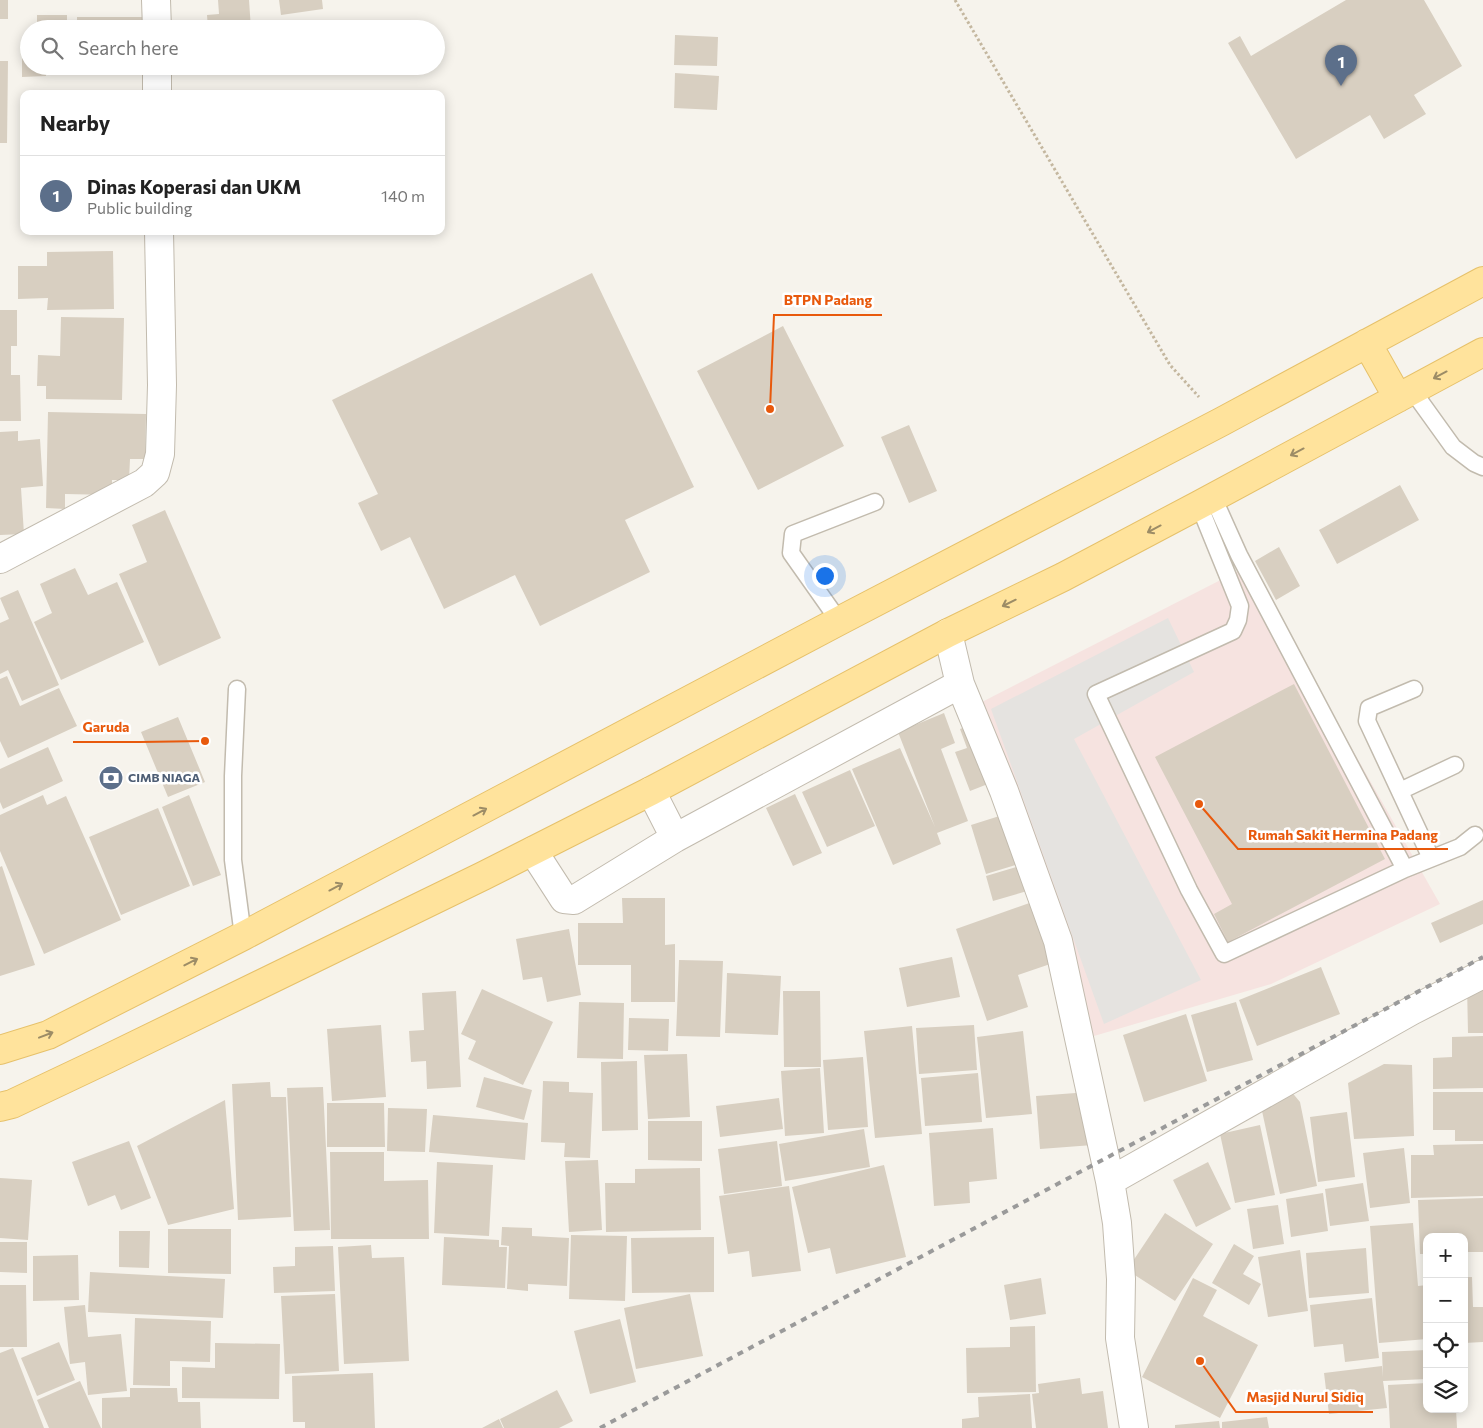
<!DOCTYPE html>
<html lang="en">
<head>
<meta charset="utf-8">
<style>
	:root { --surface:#fff; --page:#f6f6f6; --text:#222; --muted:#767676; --line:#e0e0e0; --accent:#fc3f1d }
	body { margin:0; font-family:Commissioner,sans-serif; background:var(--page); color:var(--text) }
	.controls { position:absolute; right:15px; bottom:15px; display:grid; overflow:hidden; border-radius:10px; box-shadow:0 2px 12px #0003 }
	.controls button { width:45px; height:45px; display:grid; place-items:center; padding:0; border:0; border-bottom:1px solid var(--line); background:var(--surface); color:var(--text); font:25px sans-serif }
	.you { position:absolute; left:824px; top:575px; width:18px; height:18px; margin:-12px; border:4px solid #fff; border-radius:50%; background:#1a73e8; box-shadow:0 0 0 8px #1a73e833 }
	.badge { display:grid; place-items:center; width:32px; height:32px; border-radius:50%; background:var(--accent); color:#fff; font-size:16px; font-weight:700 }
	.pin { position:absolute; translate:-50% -41px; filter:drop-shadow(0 1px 2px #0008) }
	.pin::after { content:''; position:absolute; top:26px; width:18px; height:15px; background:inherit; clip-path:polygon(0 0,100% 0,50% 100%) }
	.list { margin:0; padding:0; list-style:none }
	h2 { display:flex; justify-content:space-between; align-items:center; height:65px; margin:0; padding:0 20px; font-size:21px }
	h2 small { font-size:16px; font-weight:400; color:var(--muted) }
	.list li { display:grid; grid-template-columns:32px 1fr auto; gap:15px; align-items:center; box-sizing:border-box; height:80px; padding:0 20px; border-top:1px solid var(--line) }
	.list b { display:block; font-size:19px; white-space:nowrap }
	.list p { margin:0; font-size:16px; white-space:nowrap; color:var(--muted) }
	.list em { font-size:16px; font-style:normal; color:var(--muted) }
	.icon { flex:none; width:28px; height:28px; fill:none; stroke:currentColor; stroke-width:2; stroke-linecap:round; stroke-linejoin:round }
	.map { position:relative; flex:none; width:1483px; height:1428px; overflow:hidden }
	.search { position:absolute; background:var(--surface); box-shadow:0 2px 12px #0003; left:20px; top:20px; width:425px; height:55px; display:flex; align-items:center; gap:12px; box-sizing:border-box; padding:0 18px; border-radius:28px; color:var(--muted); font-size:19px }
	.panel { position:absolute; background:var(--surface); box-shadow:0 2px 12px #0003; left:20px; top:90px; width:425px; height:145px; border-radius:10px }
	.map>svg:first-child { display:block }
	.medical { fill:#f6e3e0 }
	.parking { fill:#e5e3e0 }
	.building { fill:#d8cfc1 }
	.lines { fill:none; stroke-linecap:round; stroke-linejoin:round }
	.lane-casing { stroke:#c2bbae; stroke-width:19 }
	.street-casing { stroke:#c2bbae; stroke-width:30 }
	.primary-casing { stroke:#e6c16a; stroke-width:30 }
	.path { stroke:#c4b79f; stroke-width:3; stroke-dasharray:2.5 2.5; stroke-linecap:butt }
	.lane { stroke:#fff; stroke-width:16 }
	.street { stroke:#fff; stroke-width:28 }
	.primary { stroke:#ffe39c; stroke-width:28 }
	.rail { stroke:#9a9a9a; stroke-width:4; stroke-dasharray:6 6; stroke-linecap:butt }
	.oneway { stroke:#9c8c66 }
	.labels { text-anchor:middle; stroke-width:5; stroke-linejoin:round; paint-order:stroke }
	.service-label { font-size:12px; font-weight:bold; fill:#4e5e75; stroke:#fff; text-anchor:start }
	.leader { fill:none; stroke:#e8590c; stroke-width:2 }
	.callout-dot { fill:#e8590c; stroke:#fff; stroke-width:2 }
	.callout-label { font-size:14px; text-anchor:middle; font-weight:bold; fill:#e8590c; stroke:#fff; stroke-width:5; stroke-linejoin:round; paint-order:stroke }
</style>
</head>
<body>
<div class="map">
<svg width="1483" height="1428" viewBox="0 0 1483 1428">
	<rect width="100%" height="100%" fill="#f6f3ec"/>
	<path class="medical" d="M 1248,566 L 1440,904 L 1271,984 L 1094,1036 L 980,703 Z"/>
	<path class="parking" d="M 1168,618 L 1194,672 L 1074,739 L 1201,980 L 1104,1024 L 991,709 Z"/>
	<path class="building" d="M 0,0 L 8,0 L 8,19 L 0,19 Z
		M 218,0 L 249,0 L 251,29 L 208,29 L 207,15 L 219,14 Z
		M 279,0 L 322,0 L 323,9 L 281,15 Z
		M 1346,0 L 1424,0 L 1462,66 L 1414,95 L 1426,114 L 1384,139 L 1370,115 L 1296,159 L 1228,43 L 1240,36 L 1251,56 Z
		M 37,15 L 67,15 L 67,29 L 37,29 Z
		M 77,17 L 142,17 L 142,29 L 77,29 Z
		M 675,35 L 718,37 L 717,66 L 674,65 Z
		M 22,47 L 29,47 L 29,66 L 46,66 L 46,76 L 22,77 Z
		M 0,61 L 8,61 L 7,143 L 0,143 Z
		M 675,73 L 719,76 L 717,110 L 674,108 Z
		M 113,251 L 114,309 L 47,310 L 48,298 L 18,299 L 18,266 L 47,266 L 47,252 Z
		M 592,273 L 694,487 L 625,520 L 650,572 L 540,626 L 515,575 L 444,609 L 410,537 L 381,551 L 358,503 L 378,494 L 332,400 Z
		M 0,310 L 17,310 L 17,346 L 11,346 L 11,375 L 20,375 L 21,421 L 0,421 Z
		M 61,317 L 124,318 L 122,400 L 46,399 L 46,386 L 37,386 L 38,355 L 60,356 Z
		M 783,326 L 844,446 L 758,490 L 697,371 Z
		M 48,412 L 146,414 L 145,459 L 130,459 L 129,480 L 112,480 L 112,495 L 65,494 L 65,509 L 46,508 Z
		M 909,425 L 937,491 L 909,503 L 881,437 Z
		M 18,431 L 18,441 L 40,439 L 43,486 L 21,488 L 24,534 L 0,535 L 0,432 Z
		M 1400,485 L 1419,520 L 1337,564 L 1319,530 Z
		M 165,510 L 221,638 L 159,666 L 119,574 L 147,562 L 132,525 Z
		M 1279,547 L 1300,586 L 1276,600 L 1255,561 Z
		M 75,568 L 88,595 L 117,582 L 144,642 L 61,680 L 34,622 L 52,613 L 40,584 Z
		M 18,590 L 59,685 L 22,701 L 8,670 L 0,674 L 0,623 L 9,619 L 0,598 Z
		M 7,676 L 20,706 L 59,688 L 77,726 L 8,758 L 0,741 L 0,679 Z
		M 1294,684 L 1385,859 L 1228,942 L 1214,914 L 1232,904 L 1155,757 Z
		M 944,713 L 955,743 L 941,749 L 968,821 L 937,833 L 941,844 L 893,865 L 852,769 L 900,748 L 935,827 L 898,732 Z
		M 178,717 L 205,782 L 168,797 L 141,732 Z
		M 971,725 L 993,782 L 970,791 L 955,752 L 967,748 L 960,729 Z
		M 48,747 L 63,781 L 3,809 L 0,802 L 0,769 Z
		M 850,770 L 875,826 L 827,847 L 802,792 Z
		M 795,794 L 822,853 L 793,866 L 766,808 Z
		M 43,795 L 47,805 L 66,796 L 121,920 L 44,954 L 0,851 L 0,815 Z
		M 189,795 L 221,875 L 193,886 L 162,807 Z
		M 158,808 L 190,886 L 121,915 L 89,837 Z
		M 1009,813 L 1025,862 L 986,874 L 971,825 Z
		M 1026,864 L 1034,889 L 993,901 L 986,876 Z
		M 2,866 L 35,965 L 0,976 L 0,867 Z
		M 622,898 L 665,898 L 665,945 L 675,944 L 675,1002 L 631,1002 L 631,965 L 578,965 L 578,923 L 623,923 Z
		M 1038,900 L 1059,961 L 1018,975 L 1028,1007 L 987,1021 L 956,929 Z
		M 1483,900 L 1483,924 L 1440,943 L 1431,923 Z
		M 569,929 L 581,995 L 547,1002 L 542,977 L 523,980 L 516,939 Z
		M 952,957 L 960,997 L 907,1007 L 899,968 Z
		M 679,960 L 723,961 L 720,1037 L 676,1036 Z
		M 1321,967 L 1340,1014 L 1257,1046 L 1239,1000 Z
		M 727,973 L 781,976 L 778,1035 L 725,1033 Z
		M 1467,985 L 1483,985 L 1483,1033 L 1468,1033 Z
		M 482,989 L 553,1022 L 523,1085 L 468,1059 L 476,1041 L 461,1034 Z
		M 456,991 L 461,1087 L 427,1089 L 426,1061 L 411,1062 L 409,1031 L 424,1030 L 422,993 Z
		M 783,991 L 820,991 L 821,1067 L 784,1067 Z
		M 579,1002 L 624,1003 L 623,1059 L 577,1058 Z
		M 1236,1002 L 1253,1060 L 1207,1072 L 1191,1015 Z
		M 1186,1014 L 1207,1081 L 1144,1102 L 1123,1035 Z
		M 629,1018 L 669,1019 L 668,1051 L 628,1050 Z
		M 381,1025 L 386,1097 L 332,1101 L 327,1029 Z
		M 974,1025 L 977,1070 L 919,1074 L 916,1028 Z
		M 912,1026 L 922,1134 L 875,1138 L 864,1031 Z
		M 1023,1031 L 1032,1114 L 986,1118 L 977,1037 Z
		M 1483,1036 L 1483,1088 L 1433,1089 L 1433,1058 L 1452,1057 L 1452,1037 Z
		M 687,1054 L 690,1117 L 648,1119 L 644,1055 Z
		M 863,1057 L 868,1127 L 828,1130 L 823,1060 Z
		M 637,1061 L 638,1130 L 602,1131 L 601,1062 Z
		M 1384,1064 L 1412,1065 L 1414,1136 L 1354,1139 L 1348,1083 Z
		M 820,1068 L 824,1133 L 785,1136 L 781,1071 Z
		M 978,1073 L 982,1122 L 925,1126 L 921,1078 Z
		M 484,1077 L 532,1090 L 524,1120 L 476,1107 Z
		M 543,1081 L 569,1082 L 569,1092 L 593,1093 L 590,1158 L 564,1157 L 565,1143 L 541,1142 Z
		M 270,1082 L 271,1097 L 286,1097 L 291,1217 L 238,1220 L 232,1084 Z
		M 323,1087 L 330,1230 L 294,1231 L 287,1088 Z
		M 1290,1090 L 1300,1102 L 1317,1186 L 1280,1194 L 1262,1111 Z
		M 1089,1092 L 1093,1145 L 1040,1149 L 1036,1096 Z
		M 1433,1092 L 1483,1092 L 1483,1141 L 1455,1141 L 1455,1130 L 1433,1130 Z
		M 779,1098 L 783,1129 L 720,1137 L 716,1106 Z
		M 225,1100 L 234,1209 L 168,1225 L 137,1146 Z
		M 327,1103 L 384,1103 L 385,1147 L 327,1147 Z
		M 388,1108 L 427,1109 L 425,1152 L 387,1151 Z
		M 1347,1112 L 1355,1177 L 1318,1182 L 1310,1117 Z
		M 433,1115 L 528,1123 L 525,1160 L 429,1152 Z
		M 648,1121 L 702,1121 L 702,1161 L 648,1160 Z
		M 1260,1125 L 1275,1195 L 1235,1203 L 1220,1134 Z
		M 993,1128 L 997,1179 L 969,1182 L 970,1203 L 934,1206 L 929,1133 Z
		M 864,1129 L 870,1167 L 785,1181 L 779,1144 Z
		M 129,1141 L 151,1198 L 121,1210 L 115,1195 L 88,1206 L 72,1162 Z
		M 777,1141 L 782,1186 L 724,1194 L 718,1149 Z
		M 1483,1144 L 1483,1196 L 1411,1198 L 1411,1155 L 1434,1155 L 1433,1145 Z
		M 1404,1148 L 1410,1203 L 1370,1208 L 1363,1153 Z
		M 330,1152 L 384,1152 L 384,1181 L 428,1180 L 429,1239 L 331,1239 Z
		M 598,1160 L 602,1230 L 569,1232 L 565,1161 Z
		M 437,1162 L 493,1165 L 489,1236 L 434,1233 Z
		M 1208,1162 L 1231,1209 L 1196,1227 L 1173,1180 Z
		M 884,1165 L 906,1257 L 836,1274 L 830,1248 L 808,1253 L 792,1187 Z
		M 700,1168 L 701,1230 L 606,1232 L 605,1183 L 635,1183 L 635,1169 Z
		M 0,1178 L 32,1180 L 28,1240 L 0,1238 Z
		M 1363,1183 L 1369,1221 L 1330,1226 L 1325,1189 Z
		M 789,1186 L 801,1271 L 752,1277 L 749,1251 L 728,1254 L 719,1196 Z
		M 1323,1193 L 1328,1231 L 1291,1237 L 1286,1199 Z
		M 1483,1198 L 1483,1252 L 1464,1252 L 1464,1237 L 1427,1237 L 1427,1254 L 1420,1254 L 1418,1200 Z
		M 1278,1205 L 1284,1244 L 1253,1249 L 1247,1209 Z
		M 1165,1213 L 1213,1244 L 1175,1301 L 1127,1270 Z
		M 1413,1223 L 1418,1286 L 1427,1285 L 1427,1339 L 1379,1343 L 1370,1226 Z
		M 502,1227 L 532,1228 L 532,1236 L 569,1238 L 567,1286 L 528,1284 L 528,1291 L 507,1289 L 509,1246 L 501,1245 Z
		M 168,1229 L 231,1229 L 231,1274 L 168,1273 Z
		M 119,1231 L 150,1231 L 149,1268 L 119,1267 Z
		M 571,1235 L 627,1236 L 625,1301 L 569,1299 Z
		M 444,1237 L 499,1240 L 499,1247 L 507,1247 L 505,1288 L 442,1285 Z
		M 714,1237 L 714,1292 L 632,1293 L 631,1238 Z
		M 0,1242 L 27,1242 L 27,1273 L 0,1272 Z
		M 1234,1244 L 1254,1256 L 1243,1274 L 1261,1284 L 1249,1305 L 1212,1283 Z
		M 371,1245 L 372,1258 L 404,1257 L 409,1361 L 344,1364 L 338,1247 Z
		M 333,1246 L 335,1291 L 274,1293 L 273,1267 L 295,1266 L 295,1247 Z
		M 1366,1248 L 1369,1293 L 1309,1298 L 1306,1253 Z
		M 1300,1250 L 1308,1311 L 1268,1317 L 1258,1257 Z
		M 78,1255 L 79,1300 L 33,1301 L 33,1256 Z
		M 90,1272 L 225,1279 L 223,1318 L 88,1312 Z
		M 1464,1277 L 1472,1277 L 1473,1307 L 1483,1307 L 1483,1342 L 1464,1343 Z
		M 1041,1278 L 1046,1314 L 1010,1320 L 1004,1285 Z
		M 1193,1278 L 1217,1290 L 1203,1316 L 1258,1345 L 1220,1418 L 1142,1377 Z
		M 0,1285 L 26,1285 L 27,1347 L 0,1347 Z
		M 335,1294 L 339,1371 L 285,1374 L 281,1296 Z
		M 690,1294 L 703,1356 L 636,1369 L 624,1308 Z
		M 1372,1298 L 1379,1358 L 1345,1362 L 1343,1344 L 1314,1347 L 1310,1305 Z
		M 85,1305 L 88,1337 L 121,1334 L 127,1391 L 88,1395 L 85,1362 L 70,1364 L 64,1307 Z
		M 135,1318 L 211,1321 L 210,1362 L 170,1361 L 170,1386 L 133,1385 Z
		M 620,1319 L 636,1382 L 590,1394 L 574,1331 Z
		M 1035,1326 L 1036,1392 L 967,1393 L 966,1348 L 1010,1347 L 1010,1327 Z
		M 59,1342 L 75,1380 L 37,1396 L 21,1358 Z
		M 215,1343 L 280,1344 L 279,1399 L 182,1398 L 182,1367 L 215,1368 Z
		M 13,1348 L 44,1428 L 0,1428 L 0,1353 Z
		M 1427,1350 L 1427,1379 L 1383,1381 L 1387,1408 L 1329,1414 L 1324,1373 L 1382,1366 L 1383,1377 L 1382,1352 Z
		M 373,1373 L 375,1428 L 305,1428 L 305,1422 L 293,1422 L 292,1376 Z
		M 1080,1378 L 1082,1394 L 1103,1391 L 1108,1428 L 1036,1428 L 1032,1394 L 1039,1393 L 1038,1384 Z
		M 80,1381 L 101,1428 L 49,1428 L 37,1400 Z
		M 1427,1383 L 1427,1409 L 1456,1409 L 1457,1428 L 1390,1428 L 1388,1385 Z
		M 130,1388 L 177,1388 L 178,1402 L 200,1402 L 201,1428 L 102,1428 L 102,1398 L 130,1397 Z
		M 557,1390 L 573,1421 L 559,1428 L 504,1428 L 500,1419 Z
		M 1030,1394 L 1032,1428 L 962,1428 L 962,1419 L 979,1417 L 978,1397 Z
		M 1267,1417 L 1269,1428 L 1222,1428 L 1222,1422 Z
		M 499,1419 L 503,1428 L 482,1428 Z
		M 1219,1421 L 1220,1428 L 1175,1428 L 1175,1425 Z"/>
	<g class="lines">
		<defs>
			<path id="lane" d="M 1412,390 L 1453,447 L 1474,463 L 1483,467
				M 1199,505 L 1240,606 L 1238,620 L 1233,631 L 1096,694 L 1189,890 L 1224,954 L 1405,869 L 1239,555 L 1213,497
				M 839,621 L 791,553 L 793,534 L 875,502
				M 237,689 L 233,776 L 233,860 L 243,936
				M 1414,689 L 1369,708 L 1367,721 L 1431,858
				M 1400,791 L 1455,765
				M 1405,869 L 1460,847 L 1475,835"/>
			<path id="street" d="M 156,0 L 157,29
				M 157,66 L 157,94
				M 0,559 L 144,483 L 155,473 L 160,454 L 162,385 L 159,231
				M 948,633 L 960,684 L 1004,791 L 1058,941 L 1110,1181 L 1117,1223 L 1121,1279 L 1120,1338 L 1134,1428
				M 675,838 L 960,684
				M 533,851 L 564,899 L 574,900 L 675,838 L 651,791
				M 1110,1181 L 1411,1011 L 1483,974"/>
			<path id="primary" d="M 1367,343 L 1398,398
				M 0,1050 L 48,1035 L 243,936 L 839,621 L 1221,422 L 1483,281
				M 0,1107 L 12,1104 L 107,1059 L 483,876 L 651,791 L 948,633 L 1063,577 L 1199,505 L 1483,352"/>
		</defs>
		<use href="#lane" class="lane-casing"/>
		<use href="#street" class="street-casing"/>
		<use href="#primary" class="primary-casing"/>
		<path class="path" d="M 955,0 L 1170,365 L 1199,397"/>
		<use href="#lane" class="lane"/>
		<use href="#street" class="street"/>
		<use href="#primary" class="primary"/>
		<path class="rail" d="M 600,1428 L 1483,957"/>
	</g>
	<defs><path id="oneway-shaft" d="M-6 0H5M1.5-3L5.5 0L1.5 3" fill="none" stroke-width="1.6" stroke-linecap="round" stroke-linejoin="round" transform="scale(1.25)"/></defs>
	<g class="oneway">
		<use href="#oneway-shaft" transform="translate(1440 375) rotate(152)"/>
		<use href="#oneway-shaft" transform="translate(1297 452) rotate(152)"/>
		<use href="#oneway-shaft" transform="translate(1154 529) rotate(152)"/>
		<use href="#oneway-shaft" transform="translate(1009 603) rotate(154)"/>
		<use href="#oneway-shaft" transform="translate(480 812) rotate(-28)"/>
		<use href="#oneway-shaft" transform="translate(336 887) rotate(-28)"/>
		<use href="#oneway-shaft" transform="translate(191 962) rotate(-27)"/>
		<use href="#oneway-shaft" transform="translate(46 1035) rotate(-21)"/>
	</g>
	<defs>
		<symbol id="bank-disc" viewBox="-11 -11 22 22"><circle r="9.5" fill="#5c6f8a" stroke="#fff"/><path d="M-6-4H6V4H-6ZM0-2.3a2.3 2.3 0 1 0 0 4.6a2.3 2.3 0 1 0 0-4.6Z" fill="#fff"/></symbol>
	</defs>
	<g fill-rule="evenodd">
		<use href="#bank-disc" x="97" y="764" width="28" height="28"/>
	</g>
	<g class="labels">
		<g class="service-label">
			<text x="128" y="782">CIMB NIAGA</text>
		</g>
	</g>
	<path class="leader" d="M770 409L774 315H882M205 741L140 742H73M1199 804L1238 849H1448M1200 1361L1236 1412H1373"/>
	<g class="callout-dot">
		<circle cx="770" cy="409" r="5"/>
		<circle cx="205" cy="741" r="5"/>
		<circle cx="1199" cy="804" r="5"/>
		<circle cx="1200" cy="1361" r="5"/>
	</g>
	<g class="callout-label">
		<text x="828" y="305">BTPN Padang</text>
		<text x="106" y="732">Garuda</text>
		<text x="1343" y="840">Rumah Sakit Hermina Padang</text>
		<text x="1305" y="1402">Masjid Nurul Sidiq</text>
	</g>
</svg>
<div class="controls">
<button>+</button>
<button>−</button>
<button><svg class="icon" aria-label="locate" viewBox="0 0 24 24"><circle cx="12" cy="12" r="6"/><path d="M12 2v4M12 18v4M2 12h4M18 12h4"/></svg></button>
<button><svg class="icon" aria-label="layers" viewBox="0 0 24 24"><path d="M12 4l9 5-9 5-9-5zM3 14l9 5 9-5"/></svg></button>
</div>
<div class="you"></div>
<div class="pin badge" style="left:1341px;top:86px;background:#5c6f8a">1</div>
<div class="search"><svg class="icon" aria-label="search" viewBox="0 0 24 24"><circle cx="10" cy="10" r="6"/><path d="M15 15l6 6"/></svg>Search here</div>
<section class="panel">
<h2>Nearby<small></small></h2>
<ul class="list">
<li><span class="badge" style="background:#5c6f8a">1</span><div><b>Dinas Koperasi dan UKM</b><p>Public building</p></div><em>140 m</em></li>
</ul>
</section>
</div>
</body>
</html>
